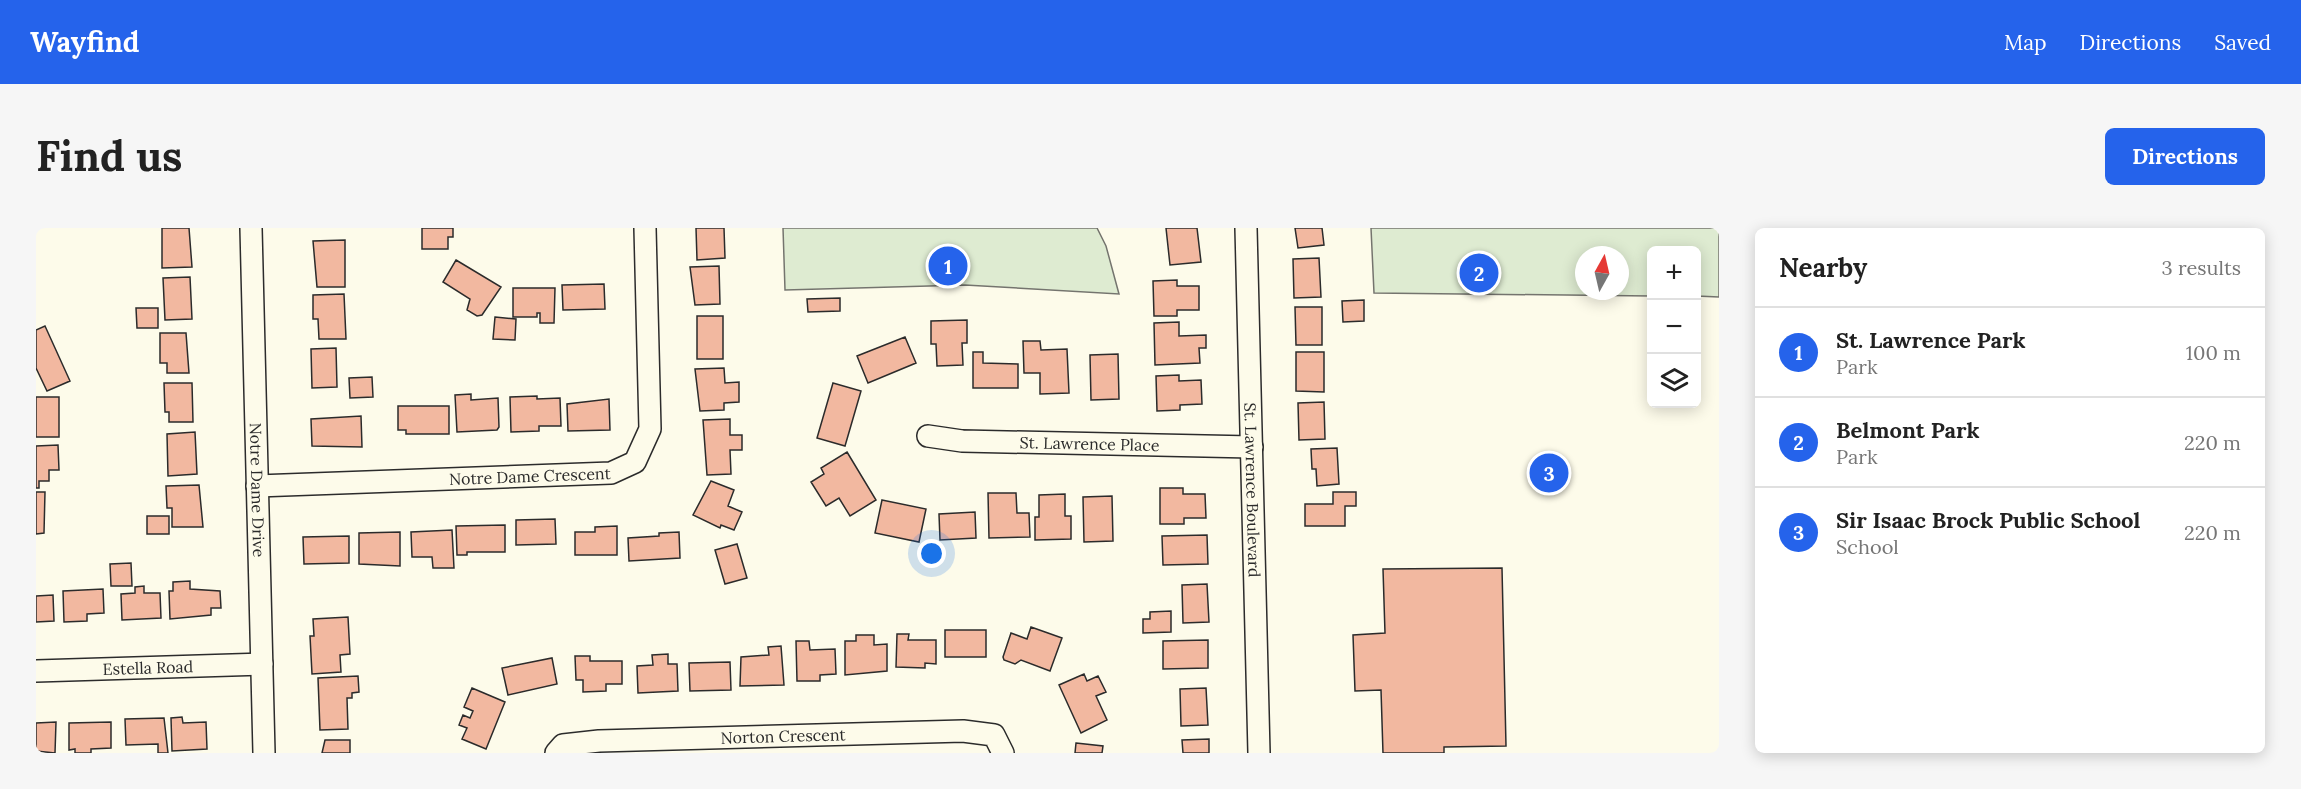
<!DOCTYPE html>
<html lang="en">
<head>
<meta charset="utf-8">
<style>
	:root { --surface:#fff; --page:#f6f6f6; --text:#222; --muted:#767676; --line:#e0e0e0; --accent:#2563eb }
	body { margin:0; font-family:Lora,serif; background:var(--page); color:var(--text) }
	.controls { position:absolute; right:18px; top:18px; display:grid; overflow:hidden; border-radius:9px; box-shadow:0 3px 15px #0003 }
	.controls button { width:54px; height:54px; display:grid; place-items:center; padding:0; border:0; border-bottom:2px solid var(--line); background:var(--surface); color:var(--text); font:30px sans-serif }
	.compass { position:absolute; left:1539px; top:18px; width:54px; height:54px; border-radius:50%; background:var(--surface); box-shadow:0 3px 15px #0003; rotate:8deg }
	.you { position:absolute; left:896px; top:326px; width:21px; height:21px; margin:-15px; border:4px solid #fff; border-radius:50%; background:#1a73e8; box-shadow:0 0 0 9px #1a73e833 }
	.badge { display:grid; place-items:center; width:39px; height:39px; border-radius:50%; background:var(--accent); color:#fff; font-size:20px; font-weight:700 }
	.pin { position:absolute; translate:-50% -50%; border:3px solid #fff; box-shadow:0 2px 6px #0006 }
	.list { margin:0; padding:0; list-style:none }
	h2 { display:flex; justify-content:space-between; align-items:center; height:78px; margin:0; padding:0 24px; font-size:26px }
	h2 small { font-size:20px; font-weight:400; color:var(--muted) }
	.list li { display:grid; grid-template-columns:39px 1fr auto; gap:18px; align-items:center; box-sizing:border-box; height:90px; padding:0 24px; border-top:2px solid var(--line) }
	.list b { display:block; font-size:22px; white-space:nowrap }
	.list p { margin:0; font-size:20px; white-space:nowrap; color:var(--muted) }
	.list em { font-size:20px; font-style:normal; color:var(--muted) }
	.icon { flex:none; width:33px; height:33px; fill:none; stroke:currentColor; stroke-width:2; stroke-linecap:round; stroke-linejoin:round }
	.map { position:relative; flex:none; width:1683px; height:525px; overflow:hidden; border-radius:9px }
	header { display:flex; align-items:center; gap:36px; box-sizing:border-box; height:84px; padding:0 30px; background:var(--accent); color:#fff }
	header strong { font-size:28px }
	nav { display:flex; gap:33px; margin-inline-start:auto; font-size:21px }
	.intro { display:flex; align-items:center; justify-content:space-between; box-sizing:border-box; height:144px; padding:0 36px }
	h1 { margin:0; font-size:42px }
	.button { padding:15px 27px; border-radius:9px; background:var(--accent); color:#fff; font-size:21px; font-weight:700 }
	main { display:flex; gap:36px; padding:0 36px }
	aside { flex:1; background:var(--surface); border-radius:9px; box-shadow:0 3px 15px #0003 }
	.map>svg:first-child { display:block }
	.green { fill:#deebd1; stroke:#74746e; stroke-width:1.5; fill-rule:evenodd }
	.building { fill:#f2b8a0; stroke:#2b2b2b; stroke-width:1.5 }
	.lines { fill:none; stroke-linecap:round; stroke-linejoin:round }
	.minor-casing { stroke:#2b2b2b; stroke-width:24 }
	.minor { stroke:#fdfbea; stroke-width:21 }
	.labels { text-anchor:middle; stroke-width:4.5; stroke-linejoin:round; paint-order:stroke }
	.street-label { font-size:16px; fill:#2b2b2b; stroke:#fdfbea }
</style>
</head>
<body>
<header>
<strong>Wayfind</strong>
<nav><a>Map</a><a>Directions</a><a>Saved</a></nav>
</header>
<div class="intro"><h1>Find us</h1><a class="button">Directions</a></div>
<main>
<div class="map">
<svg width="1683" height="525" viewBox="0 0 1683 525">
	<rect width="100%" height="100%" fill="#fdfbea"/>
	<path class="green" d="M 747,0 L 1061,0 L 1070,18 L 1083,66 L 929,57 L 749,62 Z
		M 1335,0 L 1683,0 L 1683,69 L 1661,68 L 1660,22 L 1616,22 L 1615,68 L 1338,65 ZM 1548,27 L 1584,27 L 1584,63 L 1548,63 Z"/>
	<path class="building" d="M 126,0 L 153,0 L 156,39 L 126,40 Z
		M 386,0 L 417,0 L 417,9 L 412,9 L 412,21 L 386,21 Z
		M 660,0 L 688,0 L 689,30 L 661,32 Z
		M 1130,0 L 1161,0 L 1165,34 L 1134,37 Z
		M 1259,0 L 1286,0 L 1288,17 L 1262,20 Z
		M 309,12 L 309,59 L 281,59 L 277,13 Z
		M 1283,30 L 1285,69 L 1258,70 L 1257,31 Z
		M 420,32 L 465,59 L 446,87 L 441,88 L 431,82 L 434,71 L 407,54 Z
		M 683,38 L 684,76 L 659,77 L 654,39 Z
		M 154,49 L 156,91 L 129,92 L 127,50 Z
		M 1141,52 L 1141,58 L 1163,58 L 1163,82 L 1141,82 L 1141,88 L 1118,88 L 1117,53 Z
		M 568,56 L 569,81 L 527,82 L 526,57 Z
		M 477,60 L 519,60 L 518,95 L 504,95 L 504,85 L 501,85 L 501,89 L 477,89 Z
		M 308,66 L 310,111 L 283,111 L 282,91 L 277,91 L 277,67 Z
		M 804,70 L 804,83 L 772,84 L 771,71 Z
		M 1328,72 L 1328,93 L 1307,94 L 1306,73 Z
		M 1259,79 L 1286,79 L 1286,117 L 1260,117 Z
		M 100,80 L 122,80 L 122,100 L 101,100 Z
		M 661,88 L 687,88 L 687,131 L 661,131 Z
		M 459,89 L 480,91 L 479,112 L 457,111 Z
		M 931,92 L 931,115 L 926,115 L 927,137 L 901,138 L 900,116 L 895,116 L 895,93 Z
		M 1143,94 L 1143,108 L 1170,107 L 1170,120 L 1163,120 L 1164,135 L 1119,137 L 1118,95 Z
		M 9,98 L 34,153 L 11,163 L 0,140 L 0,102 Z
		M 124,105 L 150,105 L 153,145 L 131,145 L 131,135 L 124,135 Z
		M 869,109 L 880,135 L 832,155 L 821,128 Z
		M 987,113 L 1004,113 L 1005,122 L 1031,121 L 1033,165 L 1004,166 L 1004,145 L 988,145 Z
		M 300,120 L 301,159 L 276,160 L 275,121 Z
		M 937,124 L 947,124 L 947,135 L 982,136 L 982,160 L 937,160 Z
		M 1260,124 L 1288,124 L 1288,164 L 1260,163 Z
		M 1082,126 L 1083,171 L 1055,172 L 1054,127 Z
		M 688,140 L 689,155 L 703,154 L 703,174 L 688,175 L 688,182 L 664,183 L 659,141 Z
		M 1143,147 L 1143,153 L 1165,152 L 1166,176 L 1144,177 L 1144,182 L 1121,183 L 1120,148 Z
		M 336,149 L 337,169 L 314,170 L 313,150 Z
		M 128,155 L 156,155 L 157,194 L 133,194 L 133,184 L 129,184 Z
		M 797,155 L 825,163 L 809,218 L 781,210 Z
		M 435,166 L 435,172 L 462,170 L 463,199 L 461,202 L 421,204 L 419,167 Z
		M 501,168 L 501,171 L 524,170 L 525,198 L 503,198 L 503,203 L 475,204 L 474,169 Z
		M 0,169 L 23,169 L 23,209 L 0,209 Z
		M 573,171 L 574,202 L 532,203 L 531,176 Z
		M 1288,174 L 1289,211 L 1263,212 L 1262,175 Z
		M 362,178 L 413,178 L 413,206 L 370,206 L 370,202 L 362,202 Z
		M 325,188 L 326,219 L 276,218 L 275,191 Z
		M 694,191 L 694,207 L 706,207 L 706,222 L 694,222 L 695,246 L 671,247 L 667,192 Z
		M 159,204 L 161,246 L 132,248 L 131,206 Z
		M 22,217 L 23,242 L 13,242 L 13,253 L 3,253 L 3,260 L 0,260 L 0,218 Z
		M 1301,220 L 1303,256 L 1281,258 L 1280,241 L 1276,241 L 1275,221 Z
		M 811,224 L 840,272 L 814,288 L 803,270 L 790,278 L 775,254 L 788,246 L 785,240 Z
		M 675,253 L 698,262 L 692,278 L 706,284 L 698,302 L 685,297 L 684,300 L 657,287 Z
		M 163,257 L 167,299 L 136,299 L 136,280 L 131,280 L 130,258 Z
		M 1124,260 L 1147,260 L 1147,266 L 1169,266 L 1170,290 L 1148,290 L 1148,296 L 1124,296 Z
		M 0,264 L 9,264 L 8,305 L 0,306 Z
		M 1297,264 L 1320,264 L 1320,278 L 1309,278 L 1309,298 L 1269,298 L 1269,276 L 1297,276 Z
		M 952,265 L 980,265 L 981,285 L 993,285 L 994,309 L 953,310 Z
		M 1029,266 L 1029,288 L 1035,288 L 1035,311 L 999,312 L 999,289 L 1003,289 L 1003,267 Z
		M 1076,268 L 1077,313 L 1048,314 L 1047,269 Z
		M 846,272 L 890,281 L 883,314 L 839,305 Z
		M 939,284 L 940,310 L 904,312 L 903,286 Z
		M 111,288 L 133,288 L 133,306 L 111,306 Z
		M 519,291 L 520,316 L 480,317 L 480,292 Z
		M 469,297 L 469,324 L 431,324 L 431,327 L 421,327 L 420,298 Z
		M 581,298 L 581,327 L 539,327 L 539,304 L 559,304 L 559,299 Z
		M 416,302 L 418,340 L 397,340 L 396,329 L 376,329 L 375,304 Z
		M 364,304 L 364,338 L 323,336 L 323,305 Z
		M 643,304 L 644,330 L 593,333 L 592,310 L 623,308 L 623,305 Z
		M 1171,307 L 1172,336 L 1127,337 L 1126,308 Z
		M 313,308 L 313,335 L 268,336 L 267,309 Z
		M 701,316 L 711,350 L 689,356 L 679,322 Z
		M 95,335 L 96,358 L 75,358 L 74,336 Z
		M 1466,340 L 1470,518 L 1408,519 L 1408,525 L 1347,525 L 1345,462 L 1319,463 L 1317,407 L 1349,405 L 1347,341 Z
		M 154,353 L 154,361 L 184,363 L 185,380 L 175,380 L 175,387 L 134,391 L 133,363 L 137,363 L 137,354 Z
		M 1171,356 L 1173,394 L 1147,395 L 1146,357 Z
		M 108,358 L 108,365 L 124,365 L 125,390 L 86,392 L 85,366 L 99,365 L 99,359 Z
		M 67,361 L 68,385 L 51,386 L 51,393 L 28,394 L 27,363 Z
		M 17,367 L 18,393 L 0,394 L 0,368 Z
		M 1135,383 L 1135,404 L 1107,405 L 1107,391 L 1114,391 L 1114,384 Z
		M 312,389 L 314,426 L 304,427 L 305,444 L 276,446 L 274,408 L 278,408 L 277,391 Z
		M 995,399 L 1026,410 L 1014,443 L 985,432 L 979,436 L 968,432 L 967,429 L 975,405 L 991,411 Z
		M 909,402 L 950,402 L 950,429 L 909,429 Z
		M 861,406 L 873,406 L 872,412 L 900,412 L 900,436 L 889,435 L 889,440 L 860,439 Z
		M 820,407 L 838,407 L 838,417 L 851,416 L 851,443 L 809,447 L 809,413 L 820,413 Z
		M 1172,412 L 1172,440 L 1127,441 L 1127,413 Z
		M 760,413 L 773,413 L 774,422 L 799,421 L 800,446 L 784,447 L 784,453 L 761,453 Z
		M 745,418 L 748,457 L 704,458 L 705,429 L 733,427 L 732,419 Z
		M 632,426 L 632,436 L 641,436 L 642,463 L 602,465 L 601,438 L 617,437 L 616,427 Z
		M 539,428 L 554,428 L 554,433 L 586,433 L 586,456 L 570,456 L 570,463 L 547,464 L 547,452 L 540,452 Z
		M 516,430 L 521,456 L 472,467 L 466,440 Z
		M 694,434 L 695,462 L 654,463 L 653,435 Z
		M 1048,446 L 1051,453 L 1062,448 L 1070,464 L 1060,468 L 1071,492 L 1045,505 L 1023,457 Z
		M 322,448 L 323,464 L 316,465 L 316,470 L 311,470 L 312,501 L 284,502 L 282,450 Z
		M 436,460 L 469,474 L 450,521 L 426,511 L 431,500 L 423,497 L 427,487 L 434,490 L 437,483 L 428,479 Z
		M 1170,460 L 1172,497 L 1145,498 L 1144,461 Z
		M 146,489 L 147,495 L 170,494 L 171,521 L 136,523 L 135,490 Z
		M 128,490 L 132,525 L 122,525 L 122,516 L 90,517 L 89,491 Z
		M 20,494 L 19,525 L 0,523 L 0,495 Z
		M 75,494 L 75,520 L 55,521 L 55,525 L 39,525 L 39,521 L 33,522 L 33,495 Z
		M 1173,511 L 1173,525 L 1147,525 L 1146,512 Z
		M 289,512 L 314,512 L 314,525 L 286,525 Z
		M 1040,515 L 1067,518 L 1066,525 L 1039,525 Z"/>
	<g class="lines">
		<defs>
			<g id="minor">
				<path id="s1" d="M 215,0 L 228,525"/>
				<path id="s2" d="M 1210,0 L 1223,525"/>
				<path id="s3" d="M 892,208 L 926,213 L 1216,219"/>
				<path id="s4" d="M 221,258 L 575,245 L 599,234 L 614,201 L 609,0"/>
				<path id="s5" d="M 0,443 L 226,436"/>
				<path id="s6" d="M 520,525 L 527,517 L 563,513 L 927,503 L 958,507 L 967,525"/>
			</g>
		</defs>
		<use href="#minor" class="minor-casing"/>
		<use href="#minor" class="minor"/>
	</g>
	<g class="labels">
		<g class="street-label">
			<text dy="6" stroke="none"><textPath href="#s3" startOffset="162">St. Lawrence Place</textPath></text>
			<text dy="6" stroke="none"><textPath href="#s4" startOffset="273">Notre Dame Crescent</textPath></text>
			<text dy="6" stroke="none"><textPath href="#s1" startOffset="262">Notre Dame Drive</textPath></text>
			<text dy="6" stroke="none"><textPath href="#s2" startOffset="262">St. Lawrence Boulevard</textPath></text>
			<text dy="6" stroke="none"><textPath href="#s5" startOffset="112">Estella Road</textPath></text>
			<text dy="6" stroke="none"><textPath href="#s6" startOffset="231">Norton Crescent</textPath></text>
		</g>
	</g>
</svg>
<div class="controls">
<button>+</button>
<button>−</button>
<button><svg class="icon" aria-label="layers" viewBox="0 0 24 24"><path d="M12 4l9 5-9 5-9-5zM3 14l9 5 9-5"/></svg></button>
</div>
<svg class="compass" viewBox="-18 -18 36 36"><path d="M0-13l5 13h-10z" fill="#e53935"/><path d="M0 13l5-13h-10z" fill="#767676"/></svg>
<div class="you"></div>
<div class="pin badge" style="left:912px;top:38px">1</div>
<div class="pin badge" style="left:1443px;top:45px">2</div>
<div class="pin badge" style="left:1513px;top:245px">3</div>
</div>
<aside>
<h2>Nearby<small>3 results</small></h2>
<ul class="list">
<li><span class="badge">1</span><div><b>St. Lawrence Park</b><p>Park</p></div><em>100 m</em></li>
<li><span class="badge">2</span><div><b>Belmont Park</b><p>Park</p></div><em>220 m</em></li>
<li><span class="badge">3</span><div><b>Sir Isaac Brock Public School</b><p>School</p></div><em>220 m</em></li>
</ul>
</aside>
</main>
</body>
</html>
